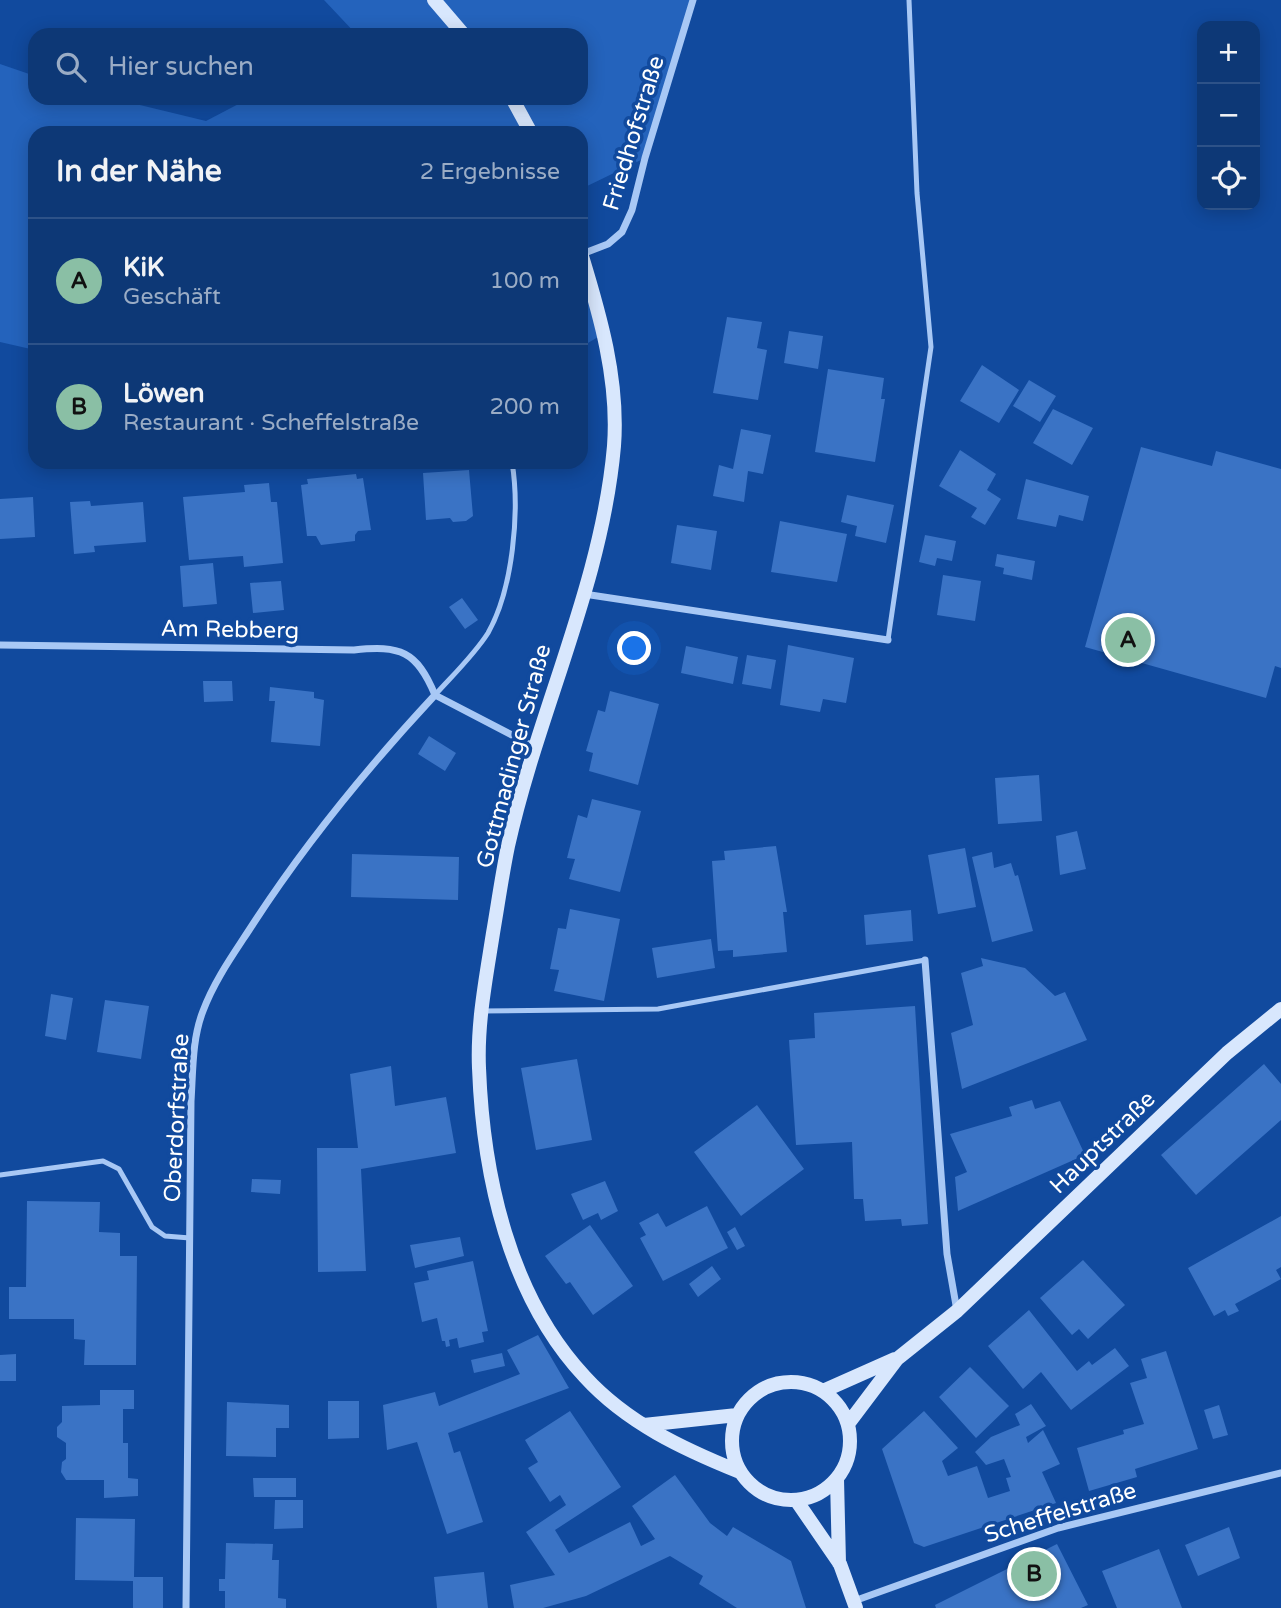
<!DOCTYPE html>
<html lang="de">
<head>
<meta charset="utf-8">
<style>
	:root { --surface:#0d3876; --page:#1b437e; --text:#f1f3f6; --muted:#9aacc5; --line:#2d5288; --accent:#8abfa5 }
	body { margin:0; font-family:"Varela Round",sans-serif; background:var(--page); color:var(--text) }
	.controls { position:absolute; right:21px; top:21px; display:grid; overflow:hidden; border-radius:14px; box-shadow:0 4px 18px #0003 }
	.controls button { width:63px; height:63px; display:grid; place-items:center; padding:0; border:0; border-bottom:2px solid var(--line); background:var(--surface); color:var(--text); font:35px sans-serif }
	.you { position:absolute; left:635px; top:649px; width:24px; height:24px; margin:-18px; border:5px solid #fff; border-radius:50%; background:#1a73e8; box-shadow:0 0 0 10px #1a73e833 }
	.badge { display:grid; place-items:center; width:46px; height:46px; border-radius:50%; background:var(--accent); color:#111; font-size:23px; font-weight:700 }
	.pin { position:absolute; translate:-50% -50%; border:4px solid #fff; box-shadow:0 2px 7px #0006 }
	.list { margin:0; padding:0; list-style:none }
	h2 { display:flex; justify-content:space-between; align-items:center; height:91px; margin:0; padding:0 28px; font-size:30px }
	h2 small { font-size:23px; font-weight:400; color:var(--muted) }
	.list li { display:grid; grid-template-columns:46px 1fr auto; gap:21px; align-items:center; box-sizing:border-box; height:126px; padding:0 28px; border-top:2px solid var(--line) }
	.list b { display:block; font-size:26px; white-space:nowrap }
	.list p { margin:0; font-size:23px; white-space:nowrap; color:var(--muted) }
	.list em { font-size:23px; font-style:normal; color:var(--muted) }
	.icon { flex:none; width:38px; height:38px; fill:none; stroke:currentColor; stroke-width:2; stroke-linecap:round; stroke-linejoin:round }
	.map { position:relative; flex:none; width:1281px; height:1608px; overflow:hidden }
	.search { position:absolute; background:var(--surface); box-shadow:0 4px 18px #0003; left:28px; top:28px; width:560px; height:77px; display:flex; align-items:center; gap:18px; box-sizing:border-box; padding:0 24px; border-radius:21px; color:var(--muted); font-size:26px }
	.panel { position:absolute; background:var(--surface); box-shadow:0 4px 18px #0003; left:28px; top:126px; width:560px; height:343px; border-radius:21px }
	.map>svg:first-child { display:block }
	.green { fill:#2463bc }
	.building { fill:#3a73c5 }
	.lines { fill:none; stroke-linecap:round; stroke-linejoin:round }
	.lane { stroke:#a8c8f5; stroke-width:5 }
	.street { stroke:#a8c8f5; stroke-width:7 }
	.secondary { stroke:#d8e7fd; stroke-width:14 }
	.labels { text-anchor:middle; stroke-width:7; stroke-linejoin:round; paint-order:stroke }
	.street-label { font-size:23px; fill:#fff; stroke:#114a9e }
</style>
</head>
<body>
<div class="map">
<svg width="1281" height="1608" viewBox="0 0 1281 1608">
	<rect width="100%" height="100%" fill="#114a9e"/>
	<path class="green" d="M 324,0 L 693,0 L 645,158 L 581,189 L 581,133 L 35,133 L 35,350 L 0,342 L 0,64 L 35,76 L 35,98 L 111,98 L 206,121 L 250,98 L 581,98 L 581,35 L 357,35 Z
		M 581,253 L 605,333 L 581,347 Z"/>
	<path class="building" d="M 727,317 L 762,322 L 757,348 L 767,350 L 758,400 L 713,393 Z
		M 789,331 L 823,336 L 818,369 L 784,363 Z
		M 982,365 L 1019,390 L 999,423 L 960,401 Z
		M 828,369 L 884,378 L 881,399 L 885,399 L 875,462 L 815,452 Z
		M 1029,380 L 1056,396 L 1040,422 L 1013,406 Z
		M 1053,409 L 1093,428 L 1072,465 L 1033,443 Z
		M 741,429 L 771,435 L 763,474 L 748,471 L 744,502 L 713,496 L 719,465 L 733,469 Z
		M 1141,447 L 1212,466 L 1216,451 L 1281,469 L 1281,668 L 1275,666 L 1266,698 L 1085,647 Z
		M 960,450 L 996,474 L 987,490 L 1001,499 L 985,525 L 971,517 L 977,508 L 939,486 Z
		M 469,470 L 473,516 L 466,521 L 453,522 L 450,518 L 426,520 L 423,473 Z
		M 356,474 L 357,479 L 363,478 L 371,530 L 358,531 L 355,535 L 355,541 L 321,545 L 316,536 L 307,536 L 301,485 L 308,484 L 307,479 Z
		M 1026,479 L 1089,496 L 1083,521 L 1059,515 L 1056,527 L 1017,519 Z
		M 269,483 L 271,502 L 277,502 L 283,563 L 244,567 L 243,556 L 189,560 L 183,497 L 245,492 L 244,485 Z
		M 847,495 L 894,505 L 886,543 L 855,536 L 857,526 L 841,522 Z
		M 33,497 L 35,537 L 0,539 L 0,499 Z
		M 90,501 L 91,506 L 143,502 L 146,542 L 94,546 L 95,552 L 74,554 L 70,502 Z
		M 780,521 L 847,534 L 837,582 L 771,572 Z
		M 677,525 L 717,531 L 711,570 L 671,563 Z
		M 925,535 L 956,541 L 952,561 L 937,558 L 935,566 L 919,562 Z
		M 997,554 L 1035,561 L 1032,580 L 1003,574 L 1004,568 L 995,566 Z
		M 213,563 L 217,604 L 183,607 L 180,566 Z
		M 943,575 L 981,581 L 975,621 L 937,615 Z
		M 281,581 L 284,610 L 253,613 L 250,583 Z
		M 462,598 L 478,620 L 465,629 L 449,607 Z
		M 788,645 L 854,658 L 846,703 L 823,699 L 820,712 L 780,705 Z
		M 686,646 L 738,657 L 733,684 L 681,673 Z
		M 747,655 L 776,660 L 771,689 L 742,684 Z
		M 203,681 L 232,681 L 233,701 L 204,702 Z
		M 270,687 L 314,692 L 314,698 L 324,700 L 320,746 L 271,742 L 275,701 L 269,701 Z
		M 610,691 L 659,704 L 638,785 L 589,771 L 593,753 L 586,751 L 598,710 L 605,712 Z
		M 429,736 L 456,753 L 445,771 L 418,754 Z
		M 1039,775 L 1042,821 L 998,824 L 995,778 Z
		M 592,799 L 641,811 L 620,892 L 569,879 L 575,859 L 567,858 L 578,815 L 587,818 Z
		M 1077,831 L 1086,869 L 1060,875 L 1056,836 Z
		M 776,846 L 787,912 L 783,912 L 787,952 L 733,957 L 733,950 L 718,951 L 712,861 L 725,860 L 724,851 Z
		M 965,848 L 976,907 L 938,914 L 928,855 Z
		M 992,852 L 994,868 L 1011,863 L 1015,876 L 1018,875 L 1033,931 L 992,942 L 972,857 Z
		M 352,854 L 459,857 L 458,900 L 351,897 Z
		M 570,909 L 620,919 L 604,1001 L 554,991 L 559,970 L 550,969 L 558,928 L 566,929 Z
		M 911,910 L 913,941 L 866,945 L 864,915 Z
		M 711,939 L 715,968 L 657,978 L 652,948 Z
		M 981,958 L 1025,968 L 1055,996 L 1065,992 L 1087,1040 L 962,1089 L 951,1033 L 973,1025 L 961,973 L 983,966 Z
		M 51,994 L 73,998 L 66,1040 L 45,1036 Z
		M 105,1000 L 149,1006 L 141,1059 L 97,1052 Z
		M 915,1006 L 928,1224 L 902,1226 L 901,1219 L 865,1221 L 863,1199 L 854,1199 L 852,1142 L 796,1145 L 789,1040 L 815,1038 L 814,1013 Z
		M 577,1059 L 592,1140 L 536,1150 L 521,1068 Z
		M 1264,1064 L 1281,1084 L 1281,1120 L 1196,1195 L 1161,1155 Z
		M 391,1066 L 395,1106 L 446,1097 L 456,1153 L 361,1169 L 366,1271 L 318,1272 L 317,1148 L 358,1148 L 350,1074 Z
		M 1032,1100 L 1035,1109 L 1060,1101 L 1085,1155 L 958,1211 L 955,1177 L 967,1172 L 950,1134 L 1012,1116 L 1009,1107 Z
		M 757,1105 L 804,1169 L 741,1216 L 694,1152 Z
		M 252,1179 L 281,1180 L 280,1194 L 251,1192 Z
		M 605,1181 L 618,1211 L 601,1220 L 598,1213 L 583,1220 L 571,1194 Z
		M 27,1201 L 100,1202 L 99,1232 L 120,1233 L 120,1256 L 137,1256 L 136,1365 L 84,1365 L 85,1340 L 74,1339 L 74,1319 L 9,1319 L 9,1287 L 26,1287 Z
		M 707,1206 L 728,1248 L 663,1281 L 640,1238 L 646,1235 L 639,1223 L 658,1213 L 666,1227 Z
		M 1281,1216 L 1281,1267 L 1276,1270 L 1281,1279 L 1235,1304 L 1239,1311 L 1228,1316 L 1225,1310 L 1214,1316 L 1188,1268 Z
		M 590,1225 L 633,1286 L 593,1315 L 570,1282 L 566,1284 L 545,1256 Z
		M 735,1227 L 745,1246 L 737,1250 L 727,1232 Z
		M 460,1237 L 464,1256 L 415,1268 L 410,1245 Z
		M 1083,1260 L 1125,1305 L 1088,1339 L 1079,1329 L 1072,1335 L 1040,1298 Z
		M 473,1261 L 488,1331 L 482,1332 L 484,1342 L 459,1348 L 457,1338 L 449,1340 L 450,1346 L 446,1347 L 445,1341 L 442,1341 L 437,1318 L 422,1322 L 414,1283 L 429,1280 L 427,1271 Z
		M 712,1266 L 721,1279 L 698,1297 L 689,1284 Z
		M 1029,1310 L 1077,1371 L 1089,1361 L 1092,1365 L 1115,1348 L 1129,1366 L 1071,1410 L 1041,1372 L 1023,1389 L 988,1346 Z
		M 538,1335 L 569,1388 L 448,1433 L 454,1453 L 460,1451 L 483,1522 L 447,1534 L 417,1442 L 387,1450 L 383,1405 L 435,1392 L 439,1406 L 520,1374 L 507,1350 Z
		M 1166,1351 L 1198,1449 L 1135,1469 L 1137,1477 L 1089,1491 L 1077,1448 L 1124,1434 L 1123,1430 L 1144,1424 L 1130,1383 L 1147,1378 L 1141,1359 Z
		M 502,1353 L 505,1366 L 474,1373 L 471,1360 Z
		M 16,1354 L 16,1381 L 0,1381 L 0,1355 Z
		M 970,1367 L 1009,1406 L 976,1438 L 939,1397 Z
		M 100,1390 L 134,1390 L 134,1409 L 123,1409 L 123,1443 L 128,1443 L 128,1478 L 138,1479 L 138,1496 L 104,1498 L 104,1480 L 66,1480 L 61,1472 L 62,1462 L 66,1459 L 66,1443 L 57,1437 L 57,1427 L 62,1422 L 62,1406 L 100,1405 Z
		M 328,1401 L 359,1401 L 359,1438 L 328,1439 Z
		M 227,1402 L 289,1405 L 289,1428 L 276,1428 L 276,1457 L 226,1456 Z
		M 1031,1404 L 1046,1426 L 1026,1437 L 1028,1443 L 1043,1430 L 1060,1464 L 1042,1472 L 1056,1503 L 924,1547 L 914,1543 L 882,1449 L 924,1411 L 958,1448 L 942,1461 L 948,1476 L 977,1466 L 988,1498 L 1010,1491 L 1006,1478 L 1011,1477 L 1004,1459 L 986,1465 L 975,1452 L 991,1437 L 1020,1425 L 1015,1414 Z
		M 1219,1405 L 1228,1435 L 1213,1439 L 1204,1410 Z
		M 570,1411 L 621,1487 L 555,1530 L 569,1553 L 630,1522 L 641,1546 L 655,1539 L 632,1506 L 675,1475 L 710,1523 L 727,1536 L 733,1527 L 791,1561 L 806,1608 L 737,1608 L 699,1584 L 703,1576 L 670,1556 L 586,1596 L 543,1608 L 514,1608 L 510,1585 L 555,1575 L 526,1532 L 566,1505 L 560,1495 L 550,1502 L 528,1468 L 538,1462 L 525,1440 Z
		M 253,1478 L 296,1478 L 296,1497 L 254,1497 Z
		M 275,1500 L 303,1500 L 303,1528 L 274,1529 Z
		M 76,1518 L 135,1519 L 134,1577 L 163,1577 L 163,1608 L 133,1608 L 133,1581 L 75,1580 Z
		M 1229,1527 L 1240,1558 L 1198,1576 L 1185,1545 Z
		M 226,1543 L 273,1544 L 272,1560 L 279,1560 L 278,1598 L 286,1599 L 286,1608 L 225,1608 L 225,1591 L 219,1591 L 219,1579 L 225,1579 Z
		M 1057,1544 L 1088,1605 L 1081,1608 L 936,1608 L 935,1605 Z
		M 1159,1549 L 1182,1608 L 1117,1608 L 1102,1571 Z
		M 484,1572 L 488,1608 L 437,1608 L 434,1577 Z"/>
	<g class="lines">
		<path class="lane" d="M 888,640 L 931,347 L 917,193 L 909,0
			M 435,695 C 453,675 474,655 488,633 C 513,589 520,511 512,462
			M 481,1011 L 658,1009 L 925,960
			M 0,1175 L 103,1161 L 119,1169 L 152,1227 L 165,1236 L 190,1238"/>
		<path class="street" d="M 582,254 L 608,244 L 622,232 L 632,210 L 645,158 L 693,0
			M 584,594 L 888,640
			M 0,645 L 354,650 C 400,645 417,651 435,695
			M 435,695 L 535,747
			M 925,960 L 947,1254 L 957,1311
			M 854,1601 L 1058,1528 L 1281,1473
			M 186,1608 L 191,1101 C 193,1071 192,1039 203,1011 C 215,979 235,952 253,924 C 307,841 368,767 435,695"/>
		<path class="secondary" d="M 434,0 L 464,35
			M 512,98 L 531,133
			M 581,253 C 600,315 619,380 614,446 C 602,584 538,711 508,846 C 502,875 498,904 493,933 C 486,978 477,1023 479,1068 C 483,1175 509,1296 585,1377 C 627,1423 683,1449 740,1472
			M732 1441a59 59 0 1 1 118 0a59 59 0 1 1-118 0Z
			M 823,1391 L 895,1359
			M 848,1424 L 897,1359 L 957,1311 L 1227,1053 L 1281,1009
			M 644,1425 L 737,1415
			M 837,1479 L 839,1563
			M 796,1500 L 840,1564 L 856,1608"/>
	</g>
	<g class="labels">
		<g class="street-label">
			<text transform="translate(633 133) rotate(-73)" y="8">Friedhofstraße</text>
			<text transform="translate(230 629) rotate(1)" y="8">Am Rebberg</text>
			<text transform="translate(513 756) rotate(-75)" y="8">Gottmadinger Straße</text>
			<text transform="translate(176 1118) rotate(-87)" y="8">Oberdorfstraße</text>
			<text transform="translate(1102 1142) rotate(-44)" y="8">Hauptstraße</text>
			<text transform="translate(1060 1512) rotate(-17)" y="8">Scheffelstraße</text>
		</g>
	</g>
</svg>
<div class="controls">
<button>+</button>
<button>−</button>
<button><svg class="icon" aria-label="locate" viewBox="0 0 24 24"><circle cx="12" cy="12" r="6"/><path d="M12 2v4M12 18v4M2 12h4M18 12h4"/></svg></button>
</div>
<div class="you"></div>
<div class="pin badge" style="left:1128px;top:640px">A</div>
<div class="pin badge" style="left:1034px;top:1574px">B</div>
<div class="search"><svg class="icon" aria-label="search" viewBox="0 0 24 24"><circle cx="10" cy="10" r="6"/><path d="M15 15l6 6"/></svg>Hier suchen</div>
<section class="panel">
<h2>In der Nähe<small>2 Ergebnisse</small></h2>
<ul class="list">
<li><span class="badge">A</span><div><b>KiK</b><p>Geschäft</p></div><em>100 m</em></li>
<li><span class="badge">B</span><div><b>Löwen</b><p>Restaurant · Scheffelstraße</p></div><em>200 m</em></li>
</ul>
</section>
</div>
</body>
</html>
